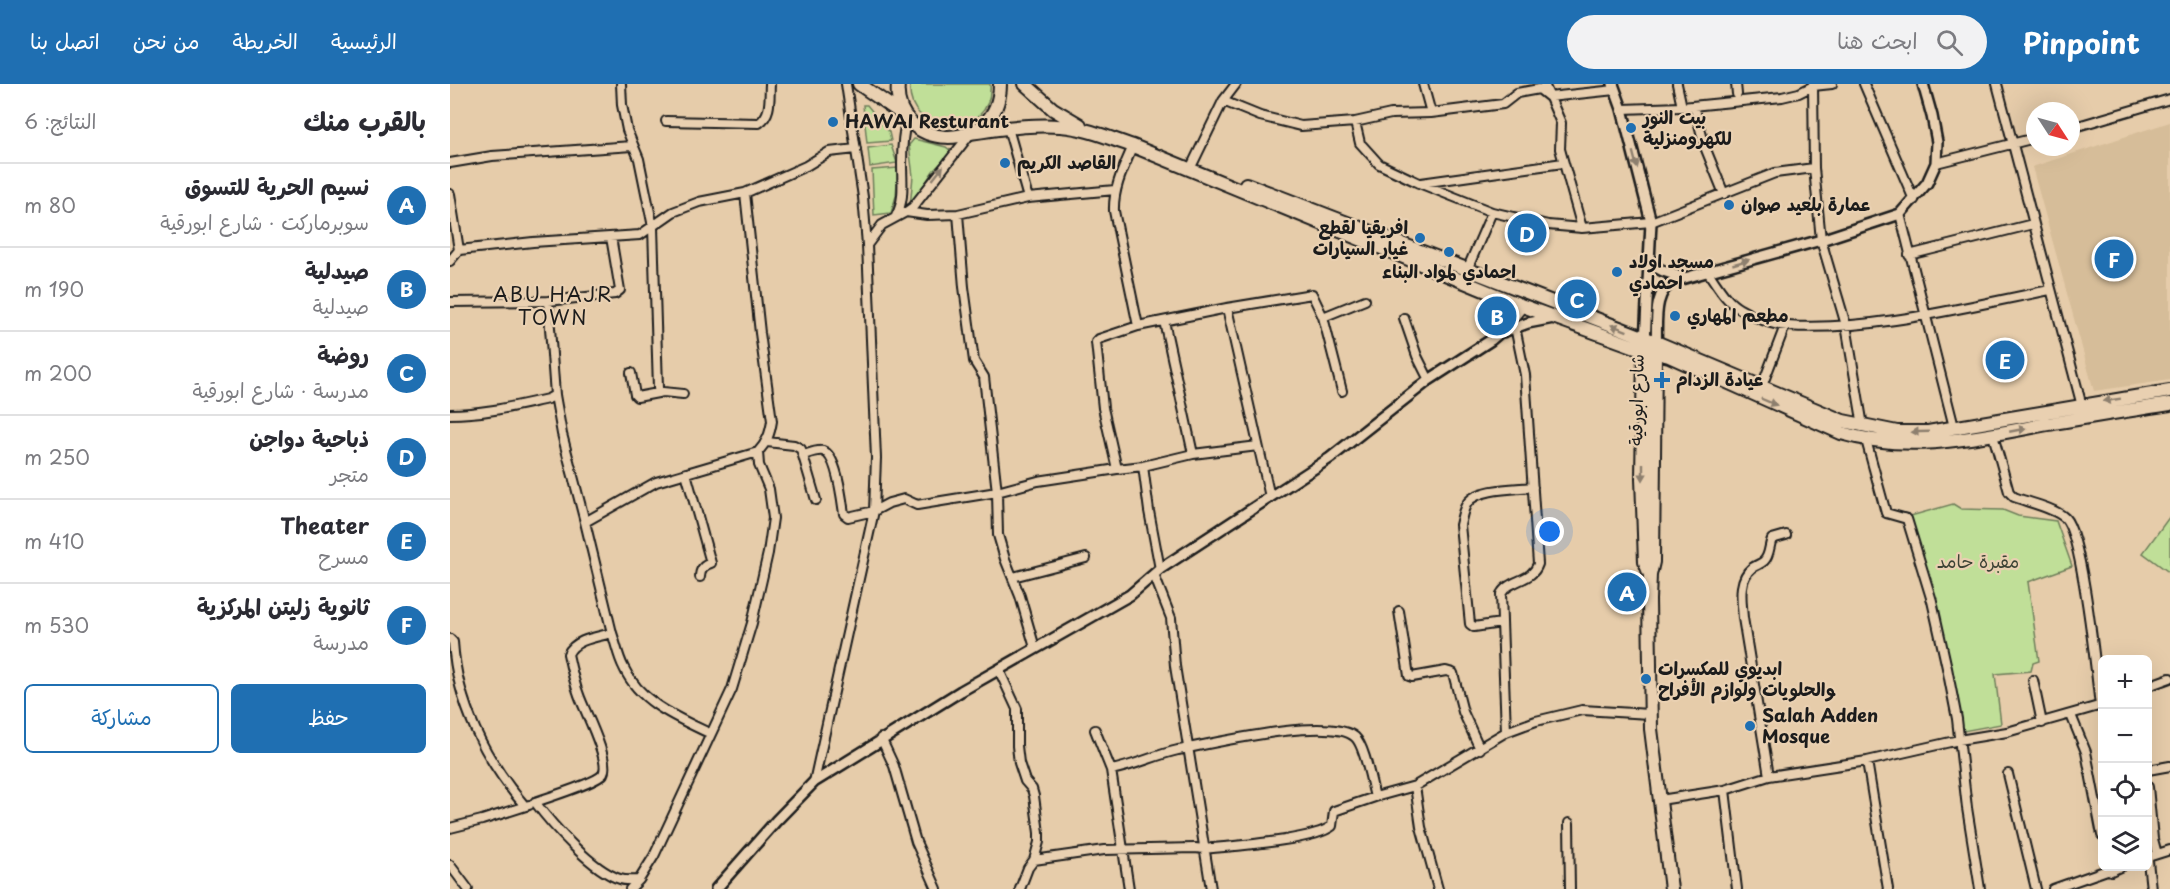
<!DOCTYPE html>
<html lang="ar">
<head>
<meta charset="utf-8">
<style>
	:root { --surface:#fff; --page:#f2f2f3; --text:#2b2b33; --muted:#7c7c81; --line:#e1e1e2; --accent:#1f6fb2 }
	body { margin:0; font-family:"Playpen Sans","Playpen Sans Arabic",sans-serif; background:var(--page); color:var(--text); direction:rtl }
	.controls { position:absolute; right:18px; bottom:18px; display:grid; overflow:hidden; border-radius:9px; box-shadow:0 6px 24px #0002 }
	.controls button { width:54px; height:54px; display:grid; place-items:center; padding:0; border:0; border-bottom:2px solid var(--line); background:var(--surface); color:var(--text); font:30px sans-serif }
	.compass { position:absolute; left:1576px; top:18px; width:54px; height:54px; border-radius:50%; background:var(--surface); box-shadow:0 6px 24px #0002; rotate:126deg }
	.you { position:absolute; left:1100px; top:448px; width:21px; height:21px; margin:-15px; border:4px solid #fff; border-radius:50%; background:#1a73e8; box-shadow:0 0 0 9px #1a73e833 }
	.badge { display:grid; place-items:center; width:39px; height:39px; border-radius:50%; background:var(--accent); color:#fff; font-size:20px; font-weight:700 }
	.pin { position:absolute; translate:-50% -50%; border:3px solid #fff; box-shadow:0 2px 6px #0006 }
	.list { margin:0; padding:0; list-style:none }
	h2 { display:flex; justify-content:space-between; align-items:center; height:78px; margin:0; padding:0 24px; font-size:26px }
	h2 small { font-size:20px; font-weight:400; color:var(--muted) }
	.list li { display:grid; grid-template-columns:39px 1fr auto; gap:18px; align-items:center; box-sizing:border-box; height:84px; padding:0 24px; border-top:2px solid var(--line) }
	.list b { display:block; font-size:22px; white-space:nowrap }
	.list p { margin:0; font-size:20px; white-space:nowrap; color:var(--muted) }
	.list em { font-size:20px; font-style:normal; color:var(--muted) }
	.actions { display:flex; gap:12px; padding:18px 24px }
	.actions a { flex:1; padding:14px 0; border:2px solid var(--accent); border-radius:9px; text-align:center; font-size:21px; color:var(--accent) }
	.actions .main { background:var(--accent); color:#fff }
	.icon { flex:none; width:33px; height:33px; fill:none; stroke:currentColor; stroke-width:2; stroke-linecap:round; stroke-linejoin:round }
	.map { position:relative; flex:none; width:1720px; height:805px; overflow:hidden; direction:ltr }
	header { display:flex; align-items:center; gap:36px; box-sizing:border-box; height:84px; padding:0 30px; background:var(--accent); color:#fff }
	header strong { font-size:28px }
	nav { display:flex; gap:33px; margin-inline-start:auto; font-size:21px }
	.search { width:420px; height:54px; background:var(--page); display:flex; align-items:center; gap:15px; box-sizing:border-box; padding:0 21px; border-radius:33px; color:var(--muted); font-size:22px }
	main { display:flex }
	aside { flex:1; background:var(--surface) }
	.map>svg:first-child { display:block }
	.built { fill:#d6bd99 }
	.green { fill:#c0df98; stroke:#6e7e5a; stroke-width:1.5 }
	.lines { fill:none; stroke-linecap:round; stroke-linejoin:round }
	.minor-casing { stroke:#1c1c1c; stroke-width:12 }
	.tertiary-casing { stroke:#1c1c1c; stroke-width:14 }
	.primary-casing { stroke:#1c1c1c; stroke-width:16 }
	.minor { stroke:#e9d0b1; stroke-width:8 }
	.tertiary { stroke:#e9d0b1; stroke-width:9 }
	.primary { stroke:#e9d0b1; stroke-width:12 }
	.oneway { fill:#8d7f6e }
	.poi-dot { fill:#1f6fb2; stroke:#e9d0b1; stroke-width:2 }
	.labels { text-anchor:middle; stroke-width:4.5; stroke-linejoin:round; paint-order:stroke }
	.poi-label { font-size:18px; font-weight:bold; fill:#1c1c1c; stroke:#e9d0b1; text-anchor:start }
	.street-label { font-size:18px; fill:#1c1c1c; stroke:#e9d0b1 }
	.park-label { font-size:18px; fill:#3d4335; stroke:#e9d0b1 }
	.neighbourhood-label { font-size:20px; letter-spacing:1.5px; fill:#1c1c1c; stroke:#e9d0b1 }
</style>
</head>
<body>
<header>
<strong>Pinpoint</strong>
<div class="search"><svg class="icon" aria-label="search" viewBox="0 0 24 24"><circle cx="10" cy="10" r="6"/><path d="M15 15l6 6"/></svg>ابحث هنا</div>
<nav><a>الرئيسية</a><a>الخريطة</a><a>من نحن</a><a>اتصل بنا</a></nav>
</header>
<main>
<div class="map">
<svg width="1720" height="805" viewBox="0 0 1720 805">
	<rect width="100%" height="100%" fill="#e6ccaa"/>
	<filter id="ink" filterUnits="userSpaceOnUse"><feTurbulence type="fractalNoise" baseFrequency=".0167" numOctaves="2"/><feDisplacementMap in="SourceGraphic" scale="12" xChannelSelector="R" yChannelSelector="G"/><feConvolveMatrix kernelMatrix="1 2 1 2 8 2 1 2 1" color-interpolation-filters="sRGB"/></filter>
	<g filter="url(#ink)">
		<path class="built" d="M 1720,38 L 1720,296 L 1644,307 L 1582,83 Z"/>
		<path class="green" d="M 460,0 L 540,0 C 545,56 455,56 460,0 Z
			M 413,21 L 417,21 L 439,48 L 441,57 L 417,59 Z
			M 464,55 L 496,63 L 502,68 L 483,87 L 460,123 L 463,92 L 459,61 Z
			M 441,61 L 447,79 L 420,83 L 418,64 Z
			M 448,84 L 446,112 L 441,129 L 424,131 L 422,86 Z
			M 1503,420 L 1511,425 L 1553,426 L 1568,432 L 1606,437 L 1622,482 L 1578,498 L 1589,577 L 1583,579 L 1581,587 L 1545,590 L 1551,640 L 1508,648 L 1484,521 L 1457,433 Z
			M 1720,432 L 1720,489 L 1693,469 Z"/>
		<g class="lines">
			<defs>
				<path id="minor" d="M 171,0 L 172,21 L 177,46 L 189,75 L 203,143 L 208,304 L 209,309
					M 396,0 L 413,113 L 417,161
					M 973,0 L 981,29
					M 1094,0 L 1111,39 L 1110,65 L 1132,144
					M 1227,0 L 1232,23
					M 1286,0 L 1287,10
					M 1363,0 L 1364,84 L 1371,156 L 1396,241 L 1413,342
					M 1414,0 L 1464,116
					M 1547,0 L 1633,326
					M 773,17 L 810,32 L 851,42 L 905,38 L 941,30 L 981,29 L 1053,20 L 1067,9 L 1089,5 L 1099,13 L 1165,6
					M 1244,22 L 1255,63 L 1274,110
					M 1172,25 L 1232,23 L 1332,13 L 1349,9 L 1363,2 L 1382,0
					M 216,37 L 309,39 C 322,30 319,14 320,0
					M 905,38 L 910,59 L 929,80 L 969,99 L 1042,128 L 1098,141 L 1132,144 L 1201,138 L 1325,89 L 1364,84
					M 558,44 L 578,114
					M 1621,44 L 1720,15
					M 683,62 C 674,83 663,104 664,127 L 688,242 L 777,224 L 820,413
					M 0,79 L 42,72 L 182,62
					M 743,79 L 773,17 L 786,0
					M 1486,79 L 1585,54
					M 971,99 L 1113,79
					M 0,110 L 9,166 L 0,177
					M 456,128 L 463,123 L 521,49
					M 508,130 L 514,203 L 524,277 L 534,293 L 547,408 L 548,451 L 555,475 L 570,512 L 585,564
					M 1450,130 L 1504,343
					M 446,132 C 455,116 452,98 452,80 C 452,64 453,48 457,33
					M 9,166 L 83,158 L 190,151 L 223,128 L 249,118 L 295,109 L 356,82 L 379,68 L 406,65
					M 1459,171 L 1583,140
					M 1017,186 L 1042,128
					M 1257,187 C 1267,200 1275,217 1290,225 C 1304,233 1321,241 1337,242 C 1419,248 1519,222 1600,206
					M 98,217 L 105,311 L 112,350 L 135,438
					M 0,218 L 98,217 L 165,210 L 170,206 L 161,153
					M 777,224 L 862,210 L 873,233 L 892,307
					M 873,233 L 915,216
					M 954,234 L 967,272 L 979,296
					M 688,242 L 649,255 L 646,258 L 653,324 L 667,385 L 693,382 L 743,370 L 714,237
					M 181,289 L 185,311 L 187,313 L 213,308 L 233,310
					M 1312,302 L 1335,242
					M 0,330 C 34,330 65,322 98,315 L 105,311
					M 1543,351 L 1559,408 L 1564,413 C 1577,418 1605,424 1615,434 C 1633,453 1646,589 1650,622
					M 1416,356 L 1436,429 L 1457,435 L 1482,517 L 1497,584 L 1507,635 L 1517,724 L 1530,805
					M 317,358 L 344,361 L 351,365 L 366,416
					M 743,370 L 808,362
					M 354,371 C 360,369 367,366 373,367 C 387,371 392,416 394,430 L 398,433 L 424,427 L 439,419 L 454,415 L 467,421 L 547,408 L 588,397 L 667,385
					M 693,382 L 699,427 L 710,485
					M 236,389 L 261,479 C 254,481 250,485 250,493
					M 704,491 L 721,534 L 725,582 L 761,805
					M 563,493 L 636,474
					M 949,527 L 959,592 L 962,593 L 996,587 L 1003,589 L 1013,628 L 1030,665
					M 1051,539 L 1024,543 L 1020,540 L 1010,441 C 1012,434 1013,424 1018,418 C 1029,404 1066,405 1083,403
					M 162,549 C 166,560 168,573 174,584 C 190,619 228,634 261,650
					M 0,555 L 3,558 C 7,619 35,676 75,722
					M 549,586 L 567,625 L 567,662 L 569,679 L 575,697 L 582,705 L 584,712 L 589,749 L 589,758 L 584,776
					M 1583,596 L 1592,639
					M 1698,602 L 1720,594
					M 1621,631 L 1636,668 L 1652,751
					M 645,646 L 661,686 C 684,682 705,671 728,666 C 760,660 880,631 905,653 C 915,662 921,699 925,713 L 965,702 L 1056,648 L 1086,637 L 1132,626 L 1200,630
					M 1056,648 L 1051,510 C 1059,495 1082,498 1088,480 L 1075,291 L 1065,243
					M 431,654 L 444,682 L 466,758 L 487,805
					M 1417,677 L 1438,805
					M 661,686 L 679,805
					M 1698,686 L 1720,682
					M 1558,690 L 1586,805
					M 1319,692 L 1293,534 C 1292,518 1287,496 1302,484 C 1306,481 1311,480 1314,477 C 1320,471 1319,461 1322,455 L 1336,451
					M 364,698 L 424,427 L 426,374 L 417,161 L 432,141 L 456,128 L 477,131 L 508,130 L 578,114 L 665,106
					M 965,702 L 971,743 L 988,805
					M 1698,703 L 1703,755 L 1707,770
					M 1275,706 L 1287,805
					M 1210,716 L 1275,706 L 1319,692 L 1417,677 L 1509,656 L 1557,648 L 1652,621
					M 1119,739 L 1120,805
					M 0,744 L 32,736 L 79,721
					M 1698,773 L 1720,766
					M 1698,777 L 1701,805
					M 0,781 L 18,805
					M 189,796 L 204,772 L 282,605 L 302,539 L 318,469 L 323,434 L 319,405 L 309,381 L 308,368
					M 180,805 L 189,796 C 182,796 176,797 170,795 C 143,787 102,741 85,718 C 97,714 148,698 153,690 C 161,677 134,626 129,611 C 124,598 121,584 118,570 C 125,555 147,553 162,549 L 135,438 L 206,398 L 308,368 C 317,358 320,350 322,337 L 310,249 L 295,109
					M 570,805 L 578,784 L 584,776 L 654,766 L 745,764 L 754,765 C 781,762 863,757 882,742 L 884,727 L 925,713
					M 1603,805 L 1660,785 L 1661,787 L 1672,782"/>
				<path id="tertiary" d="M 1163,0 L 1172,25 L 1201,138 L 1195,259
					M 1200,180 L 1213,187 L 1234,194
					M 1053,248 L 1078,239 L 1104,234
					M 1206,264 C 1208,242 1201,209 1224,197 L 1371,156 L 1450,130 L 1477,99 L 1486,79 L 1487,58 L 1482,32 L 1473,0
					M 266,805 L 326,737 L 364,698 L 511,607 L 680,511 L 710,485 L 880,374 L 979,296 L 1041,256 L 1056,243 L 1073,222"/>
				<path id="primary" d="M 409,0 L 455,32
					M 448,0 C 441,67 550,74 550,0
					M 575,0 L 603,25 L 630,41
					M 521,49 C 554,44 592,38 625,44 C 644,47 664,56 683,62 L 1073,222 L 1194,266 L 1219,272 L 1391,349 C 1462,370 1528,353 1598,340 C 1639,333 1679,326 1720,320
					M 796,100 L 1206,258 L 1393,337 L 1447,348 L 1478,348 L 1720,307
					M 1194,266 L 1192,394 L 1195,478 L 1200,491
					M 1205,269 L 1203,478 L 1200,491 L 1199,516 L 1201,645 L 1221,805"/>
			</defs>
			<use href="#minor" class="minor-casing"/>
			<use href="#tertiary" class="tertiary-casing"/>
			<use href="#primary" class="primary-casing"/>
			<use href="#minor" class="minor"/>
			<use href="#tertiary" class="tertiary"/>
			<use href="#primary" class="primary"/>
		</g>
		<defs><path id="oneway-solid" d="M-6-.8H1V-3.2L6.5 0L1 3.2V.8H-6Z" transform="scale(1.5)"/></defs>
		<g class="oneway">
			<use href="#oneway-solid" transform="translate(1185 76) rotate(75)"/>
			<use href="#oneway-solid" transform="translate(488 89) rotate(-52)"/>
			<use href="#oneway-solid" transform="translate(1291 178) rotate(-16)"/>
			<use href="#oneway-solid" transform="translate(1169 244) rotate(-159)"/>
			<use href="#oneway-solid" transform="translate(1662 316) rotate(171)"/>
			<use href="#oneway-solid" transform="translate(1319 318) rotate(23)"/>
			<use href="#oneway-solid" transform="translate(1568 346) rotate(-11)"/>
			<use href="#oneway-solid" transform="translate(1470 348) rotate(178)"/>
			<use href="#oneway-solid" transform="translate(1193 388) rotate(90)"/>
		</g>
	</g>
	<g class="poi-dot">
		<circle cx="383" cy="38" r="6"/>
		<circle cx="1181" cy="44" r="6"/>
		<circle cx="555" cy="79" r="6"/>
		<circle cx="1279" cy="121" r="6"/>
		<circle cx="970" cy="154" r="6"/>
		<circle cx="999" cy="168" r="6"/>
		<circle cx="1167" cy="188" r="6"/>
		<circle cx="1225" cy="232" r="6"/>
		<path d="M1209 287h6v6h6v6h-6v6h-6v-6h-6v-6h6z"/>
		<circle cx="1196" cy="595" r="6"/>
		<circle cx="1300" cy="642" r="6"/>
	</g>
	<g class="labels">
		<g class="poi-label">
			<text x="1193" y="40">بيت النور<tspan x="1193" dy="21">للكهرومنزلية</tspan></text>
			<text x="395" y="44">HAWAI Resturant</text>
			<text x="567" y="85">القاصد الكريم</text>
			<text x="1291" y="127">عمارة بلعيد صوان</text>
			<text x="958" y="150" text-anchor="end">افريقيا لقطع<tspan x="958" dy="21">غيار السيارات</tspan></text>
			<text x="1179" y="184">مسجد اولاد<tspan x="1179" dy="21">احمادي</tspan></text>
			<text x="999" y="194" text-anchor="middle">احمادي لمواد البناء</text>
			<text x="1237" y="238">مطعم المهاري</text>
			<text x="1226" y="302">عيادة الزدام</text>
			<text x="1208" y="591">ابديوي للمكسرات<tspan x="1208" dy="21">والحلويات ولوازم الأفراح</tspan></text>
			<text x="1312" y="638">Salah Adden<tspan x="1312" dy="21">Mosque</tspan></text>
		</g>
		<g class="street-label">
			<text transform="translate(1187 316) rotate(-89)" y="6">شارع ابورقية</text>
		</g>
		<g class="park-label">
			<text x="1528" y="484">مقبرة حامد</text>
		</g>
		<g class="neighbourhood-label">
			<text x="103" y="218">ABU HAJR<tspan x="103" dy="23">TOWN</tspan></text>
		</g>
	</g>
</svg>
<div class="controls">
<button>+</button>
<button>−</button>
<button><svg class="icon" aria-label="locate" viewBox="0 0 24 24"><circle cx="12" cy="12" r="6"/><path d="M12 2v4M12 18v4M2 12h4M18 12h4"/></svg></button>
<button><svg class="icon" aria-label="layers" viewBox="0 0 24 24"><path d="M12 4l9 5-9 5-9-5zM3 14l9 5 9-5"/></svg></button>
</div>
<svg class="compass" viewBox="-18 -18 36 36"><path d="M0-13l5 13h-10z" fill="#e53935"/><path d="M0 13l5-13h-10z" fill="#7c7c81"/></svg>
<div class="you"></div>
<div class="pin badge" style="left:1177px;top:508px">A</div>
<div class="pin badge" style="left:1047px;top:232px">B</div>
<div class="pin badge" style="left:1127px;top:215px">C</div>
<div class="pin badge" style="left:1077px;top:149px">D</div>
<div class="pin badge" style="left:1555px;top:276px">E</div>
<div class="pin badge" style="left:1664px;top:175px">F</div>
</div>
<aside>
<h2>بالقرب منك<small>النتائج: 6</small></h2>
<ul class="list">
<li><span class="badge">A</span><div><b>نسيم الحرية للتسوق</b><p>سوبرماركت · شارع ابورقية</p></div><em>80 m</em></li>
<li><span class="badge">B</span><div><b>صيدلية</b><p>صيدلية</p></div><em>190 m</em></li>
<li><span class="badge">C</span><div><b>روضة</b><p>مدرسة · شارع ابورقية</p></div><em>200 m</em></li>
<li><span class="badge">D</span><div><b>ذباحية دواجن</b><p>متجر</p></div><em>250 m</em></li>
<li><span class="badge">E</span><div><b>Theater</b><p>مسرح</p></div><em>410 m</em></li>
<li><span class="badge">F</span><div><b>ثانوية زليتن المركزية</b><p>مدرسة</p></div><em>530 m</em></li>
</ul>
<div class="actions"><a class="main">حفظ</a><a>مشاركة</a></div>
</aside>
</main>
</body>
</html>
